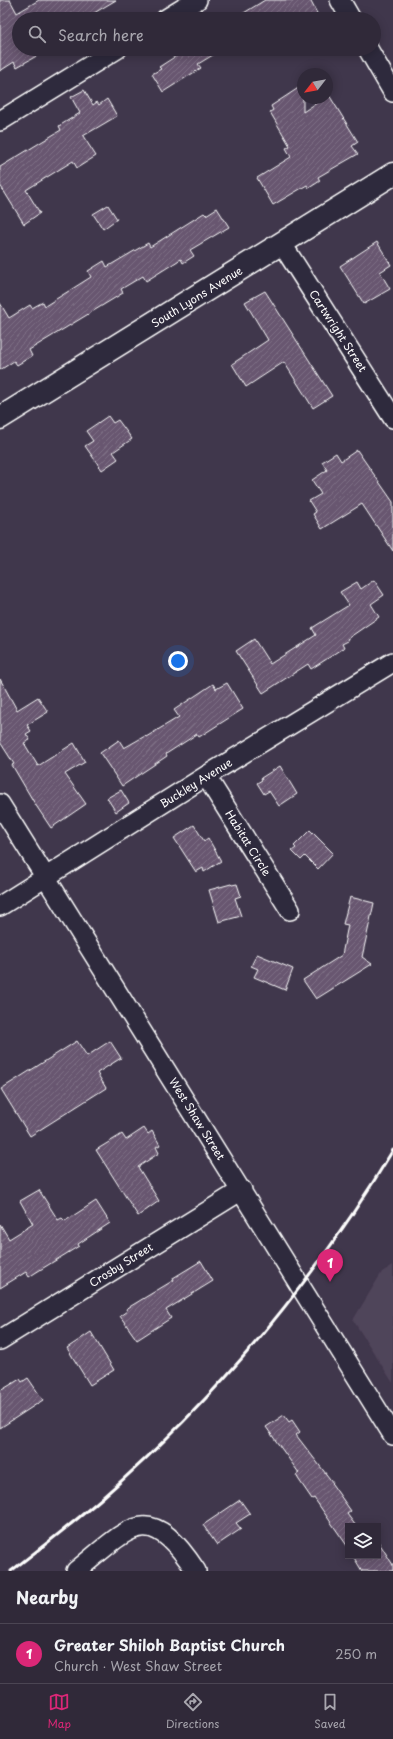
<!DOCTYPE html>
<html lang="en">
<head>
<meta charset="utf-8">
<style>
	:root { --surface:#302939; --page:#3c3544; --text:#f1f3f6; --muted:#a8a6ae; --line:#4b4553; --accent:#db2777 }
	body { margin:0; font-family:"Playpen Sans",sans-serif; background:var(--page); color:var(--text) }
	.controls { position:absolute; right:12px; bottom:12px; display:grid; overflow:hidden; border-radius:0px; box-shadow:0 2px 10px #0003 }
	.controls button { width:36px; height:36px; display:grid; place-items:center; padding:0; border:0; border-bottom:1px solid var(--line); background:var(--surface); color:var(--text); font:20px sans-serif }
	.compass { position:absolute; left:297px; top:68px; width:36px; height:36px; border-radius:50%; background:var(--surface); box-shadow:0 2px 10px #0003; rotate:239deg }
	.you { position:absolute; left:178px; top:661px; width:14px; height:14px; margin:-10px; border:3px solid #fff; border-radius:50%; background:#1a73e8; box-shadow:0 0 0 6px #1a73e833 }
	.badge { display:grid; place-items:center; width:26px; height:26px; border-radius:50%; background:var(--accent); color:#fff; font-size:13px; font-weight:700 }
	.pin { position:absolute; translate:-50% -33px; filter:drop-shadow(0 1px 2px #0008) }
	.pin::after { content:''; position:absolute; top:21px; width:14px; height:12px; background:inherit; clip-path:polygon(0 0,100% 0,50% 100%) }
	.list { margin:0; padding:0; list-style:none }
	h2 { display:flex; justify-content:space-between; align-items:center; height:52px; margin:0; padding:0 16px; font-size:17px }
	h2 small { font-size:13px; font-weight:400; color:var(--muted) }
	.list li { display:grid; grid-template-columns:26px 1fr auto; gap:12px; align-items:center; box-sizing:border-box; height:60px; padding:0 16px; border-top:1px solid var(--line) }
	.list b { display:block; font-size:15px; white-space:nowrap }
	.list p { margin:0; font-size:13px; white-space:nowrap; color:var(--muted) }
	.list em { font-size:13px; font-style:normal; color:var(--muted) }
	.icon { flex:none; width:22px; height:22px; fill:none; stroke:currentColor; stroke-width:2; stroke-linecap:round; stroke-linejoin:round }
	.map { position:relative; flex:none; width:393px; height:1571px; overflow:hidden }
	.search { position:absolute; background:var(--surface); box-shadow:0 2px 10px #0003; left:12px; right:12px; top:12px; height:44px; display:flex; align-items:center; gap:10px; box-sizing:border-box; padding:0 14px; border-radius:22px; color:var(--muted); font-size:15px }
	.sheet { height:112px; background:var(--surface) }
	nav { display:flex; justify-content:space-around; align-items:center; box-sizing:border-box; height:56px; border-top:1px solid var(--line); background:var(--surface); font-size:11px; color:var(--muted) }
	nav a { display:grid; justify-items:center; gap:2px }
	nav .on { color:var(--accent) }
	.map>svg:first-child { display:block }
	.built { fill:#50445a }
	.building { fill:url(#building-hatch); stroke:#fff }
	.lines { fill:none; stroke-linecap:round; stroke-linejoin:round }
	.minor-casing { stroke:#fff; stroke-width:22 }
	.tertiary-casing { stroke:#fff; stroke-width:25 }
	.minor { stroke:#2f2a3d; stroke-width:19 }
	.tertiary { stroke:#2f2a3d; stroke-width:22 }
	.rail { stroke:#fff; stroke-width:3 }
	.labels { text-anchor:middle; stroke-width:3; stroke-linejoin:round; paint-order:stroke }
	.street-label { font-size:11px; fill:#fff; stroke:#2f2a3d }
</style>
</head>
<body>
<div class="map">
<svg width="393" height="1571" viewBox="0 0 393 1571">
	<defs>
		<pattern id="building-hatch" width="6" height="6" patternUnits="userSpaceOnUse"><rect width="6" height="6" fill="#675670"/><path d="M-1 1l2-2M0 6l6-6M5 7l2-2" fill="none" stroke="#7e6f85"/></pattern>
	</defs>
	<rect width="100%" height="100%" fill="#40374c"/>
	<filter id="ink" filterUnits="userSpaceOnUse"><feTurbulence type="fractalNoise" baseFrequency=".025" numOctaves="2"/><feDisplacementMap in="SourceGraphic" scale="8" xChannelSelector="R" yChannelSelector="G"/><feConvolveMatrix kernelMatrix="1 2 1 2 8 2 1 2 1" color-interpolation-filters="sRGB"/></filter>
	<g filter="url(#ink)">
		<path class="built" d="M 393,1265 L 393,1383 L 353,1320 L 382,1272 Z"/>
		<path class="building" d="M 0,0 L 10,0 L 17,13 L 39,0 L 116,0 L 84,19 L 19,19 L 19,49 L 49,49 L 17,67 L 14,62 L 0,71 Z
			M 265,0 L 310,0 L 320,19 L 234,19 Z
			M 187,49 L 223,49 L 198,64 L 201,68 L 163,92 L 152,74 L 161,69 L 159,67 Z
			M 303,85 L 303,112 L 324,98 L 327,98 L 329,95 L 358,142 L 352,146 L 358,154 L 318,177 L 320,181 L 309,188 L 307,185 L 273,205 L 257,178 L 291,157 L 286,148 L 290,146 L 270,112 L 273,110 L 271,106 Z
			M 84,90 L 93,105 L 97,102 L 99,105 L 107,99 L 117,116 L 83,136 L 96,156 L 77,168 L 73,161 L 26,190 L 40,213 L 24,224 L 0,185 L 0,167 L 61,130 L 59,126 L 80,113 L 71,97 Z
			M 108,205 L 117,219 L 103,229 L 93,214 Z
			M 217,208 L 229,227 L 190,250 L 194,256 L 183,263 L 181,259 L 146,281 L 143,276 L 121,289 L 123,293 L 29,350 L 32,356 L 17,365 L 14,361 L 0,370 L 0,303 L 9,318 L 30,305 L 32,308 L 43,302 L 45,306 L 91,277 L 88,271 L 104,261 L 107,267 L 148,243 L 150,247 L 204,213 L 206,215 Z
			M 377,242 L 391,265 L 380,272 L 390,289 L 364,304 L 340,266 Z
			M 265,291 L 332,396 L 313,408 L 284,362 L 246,387 L 232,364 L 268,340 L 245,302 Z
			M 108,416 L 113,423 L 118,420 L 132,439 L 113,452 L 118,459 L 102,470 L 85,446 L 93,441 L 86,431 Z
			M 357,450 L 393,502 L 393,551 L 362,504 L 322,529 L 313,514 L 316,512 L 309,501 L 321,494 L 312,480 L 327,470 L 322,462 L 336,453 L 341,461 Z
			M 374,580 L 384,595 L 371,604 L 379,617 L 347,639 L 348,641 L 342,644 L 344,648 L 311,669 L 308,664 L 263,693 L 236,651 L 254,639 L 270,664 L 316,635 L 312,628 L 349,605 L 340,592 L 357,582 L 361,589 Z
			M 0,679 L 17,710 L 38,697 L 48,712 L 27,725 L 31,731 L 26,734 L 30,740 L 24,743 L 38,766 L 74,743 L 85,762 L 65,774 L 86,804 L 51,828 L 35,804 L 12,765 L 14,764 L 0,742 Z
			M 227,683 L 243,709 L 199,737 L 197,734 L 166,754 L 167,756 L 122,786 L 100,753 L 119,740 L 124,748 L 145,736 L 146,737 L 179,717 L 174,710 L 213,684 L 216,689 Z
			M 280,766 L 297,794 L 279,806 L 269,791 L 264,794 L 257,783 L 262,780 L 261,778 Z
			M 121,790 L 129,803 L 116,812 L 107,798 Z
			M 194,825 L 204,841 L 208,838 L 221,861 L 204,872 L 203,868 L 196,872 L 174,838 Z
			M 310,830 L 333,853 L 318,869 L 305,856 L 301,860 L 292,851 L 296,848 L 294,846 Z
			M 231,884 L 232,885 L 237,884 L 241,896 L 235,898 L 241,916 L 219,922 L 209,890 Z
			M 350,897 L 374,903 L 362,957 L 372,964 L 316,999 L 303,980 L 342,955 L 348,925 L 343,924 Z
			M 257,954 L 293,969 L 285,990 L 254,977 L 258,969 L 251,966 Z
			M 77,1041 L 87,1056 L 110,1041 L 121,1058 L 97,1073 L 106,1088 L 30,1136 L 1,1089 Z
			M 144,1128 L 148,1134 L 152,1131 L 160,1145 L 156,1147 L 159,1153 L 138,1167 L 159,1201 L 138,1216 L 96,1150 L 119,1136 L 122,1134 L 126,1140 Z
			M 39,1190 L 58,1220 L 62,1218 L 65,1221 L 96,1201 L 110,1223 L 78,1244 L 79,1246 L 35,1273 L 29,1277 L 26,1272 L 0,1288 L 0,1224 L 9,1239 L 33,1224 L 20,1201 Z
			M 201,1261 L 213,1281 L 166,1310 L 171,1318 L 137,1340 L 120,1316 L 127,1311 L 126,1309 L 174,1280 L 173,1278 Z
			M 91,1332 L 114,1370 L 90,1385 L 67,1348 Z
			M 28,1378 L 43,1400 L 0,1428 L 0,1391 L 20,1379 L 22,1382 Z
			M 284,1415 L 289,1422 L 292,1420 L 300,1432 L 296,1435 L 333,1483 L 332,1484 L 351,1511 L 347,1514 L 356,1526 L 348,1526 L 348,1547 L 314,1498 L 312,1499 L 299,1480 L 296,1475 L 299,1473 L 266,1427 Z
			M 240,1500 L 250,1514 L 236,1523 L 241,1529 L 217,1545 L 203,1525 Z
			M 378,1541 L 393,1565 L 393,1571 L 362,1571 L 353,1556 L 376,1556 L 378,1558 Z"/>
		<g class="lines">
			<defs>
				<path id="minor" d="M 340,0 L 351,19
					M 166,19 L 197,0
					M 368,49 L 393,92
					M 0,121 L 117,49
					M 282,244 L 393,418
					M 206,776 L 290,910
					M 0,804 L 393,1435
					M 0,906 L 206,776 L 393,662
					M 0,1340 L 242,1190
					M 76,1571 C 130,1528 148,1498 196,1571"/>
				<path id="tertiary" d="M 0,418 L 393,174"/>
			</defs>
			<use href="#minor" class="minor-casing"/>
			<use href="#tertiary" class="tertiary-casing"/>
			<use href="#minor" class="minor"/>
			<use href="#tertiary" class="tertiary"/>
			<path class="rail" d="M 11,1571 C 42,1547 72,1524 101,1499 C 216,1399 315,1280 393,1150"/>
		</g>
	</g>
	<g class="labels">
		<g class="street-label">
			<text transform="translate(197 297) rotate(-32)" y="4">South Lyons Avenue</text>
			<text transform="translate(338 331) rotate(57)" y="4">Cartwright Street</text>
			<text transform="translate(196 783) rotate(-32)" y="4">Buckley Avenue</text>
			<text transform="translate(248 843) rotate(58)" y="4">Habitat Circle</text>
			<text transform="translate(197 1119) rotate(58)" y="4">West Shaw Street</text>
			<text transform="translate(121 1265) rotate(-32)" y="4">Crosby Street</text>
		</g>
	</g>
</svg>
<div class="controls">
<button><svg class="icon" aria-label="layers" viewBox="0 0 24 24"><path d="M12 4l9 5-9 5-9-5zM3 14l9 5 9-5"/></svg></button>
</div>
<svg class="compass" viewBox="-18 -18 36 36"><path d="M0-13l5 13h-10z" fill="#e53935"/><path d="M0 13l5-13h-10z" fill="#a8a6ae"/></svg>
<div class="you"></div>
<div class="pin badge" style="left:330px;top:1282px">1</div>
<div class="search"><svg class="icon" aria-label="search" viewBox="0 0 24 24"><circle cx="10" cy="10" r="6"/><path d="M15 15l6 6"/></svg>Search here</div>
</div>
<section class="sheet">
<h2>Nearby<small></small></h2>
<ul class="list">
<li><span class="badge">1</span><div><b>Greater Shiloh Baptist Church</b><p>Church · West Shaw Street</p></div><em>250 m</em></li>
</ul>
</section>
<nav>
<a class="on"><svg class="icon" aria-label="map" viewBox="0 0 24 24"><path d="M3 6l6-2 6 2 6-2v14l-6 2-6-2-6 2zM9 4v14M15 6v14"/></svg>Map</a>
<a><svg class="icon" aria-label="directions" viewBox="0 0 24 24"><path d="M12 3l9 9-9 9-9-9zM9 14v-3h6M13 9l2 2-2 2"/></svg>Directions</a>
<a><svg class="icon" aria-label="saved" viewBox="0 0 24 24"><path d="M7 4h10v16l-5-4-5 4z"/></svg>Saved</a>
</nav>
</body>
</html>
